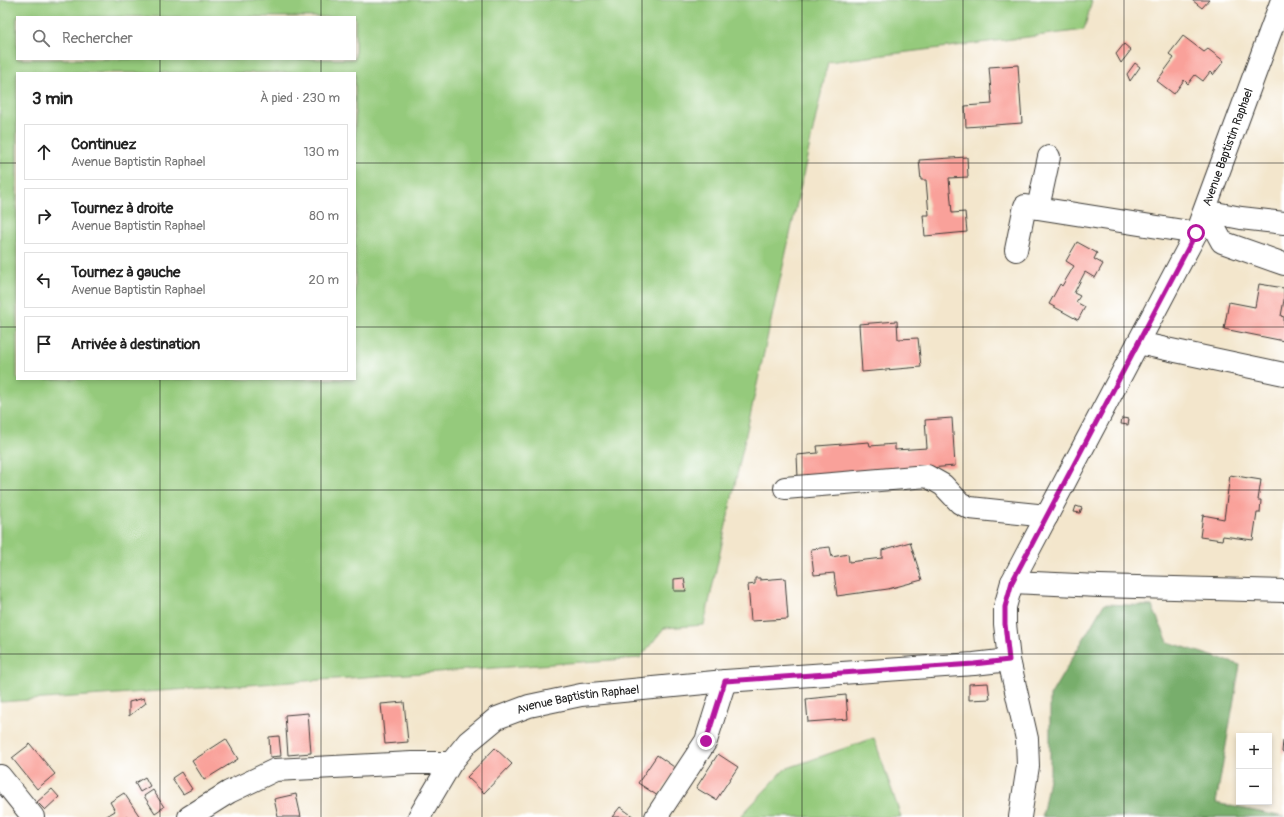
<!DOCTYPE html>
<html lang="fr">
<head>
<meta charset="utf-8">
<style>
	:root { --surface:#fff; --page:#f2f2f2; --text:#222; --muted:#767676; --line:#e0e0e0 }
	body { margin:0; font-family:Pangolin,sans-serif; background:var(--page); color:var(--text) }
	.controls { position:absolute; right:12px; bottom:12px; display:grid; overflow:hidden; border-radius:0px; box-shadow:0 2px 6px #0003 }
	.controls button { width:36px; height:36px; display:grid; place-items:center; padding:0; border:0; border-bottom:1px solid var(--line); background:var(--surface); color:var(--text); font:20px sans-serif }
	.stop { position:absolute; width:12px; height:12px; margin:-9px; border:3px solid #b5179e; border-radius:50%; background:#fff }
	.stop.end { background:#b5179e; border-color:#fff; box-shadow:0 1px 4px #0008 }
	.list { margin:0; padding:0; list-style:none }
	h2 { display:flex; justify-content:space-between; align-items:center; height:52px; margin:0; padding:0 16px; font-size:17px }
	h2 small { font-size:13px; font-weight:400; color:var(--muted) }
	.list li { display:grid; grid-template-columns:26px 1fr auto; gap:12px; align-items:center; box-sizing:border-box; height:56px; margin:0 8px 8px; padding:0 8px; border:1px solid var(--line); border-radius:0px }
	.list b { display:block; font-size:15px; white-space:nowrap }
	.list p { margin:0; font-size:13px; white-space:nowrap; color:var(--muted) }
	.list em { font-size:13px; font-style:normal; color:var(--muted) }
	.icon { flex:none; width:22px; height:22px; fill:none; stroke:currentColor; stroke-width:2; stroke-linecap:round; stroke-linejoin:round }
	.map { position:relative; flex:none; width:1284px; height:817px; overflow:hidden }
	.search { position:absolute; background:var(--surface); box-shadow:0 2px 6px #0003; left:16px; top:16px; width:340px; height:44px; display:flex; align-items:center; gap:10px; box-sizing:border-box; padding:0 14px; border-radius:0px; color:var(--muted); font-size:15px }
	.panel { position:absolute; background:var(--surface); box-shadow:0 2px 6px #0003; left:16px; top:72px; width:340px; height:308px; border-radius:0px }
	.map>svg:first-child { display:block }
	.green { fill:#95ca7c; stroke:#58734c; fill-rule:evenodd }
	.forest { fill:#78ae6c; stroke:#4a6544 }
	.building { fill:#f9a19a }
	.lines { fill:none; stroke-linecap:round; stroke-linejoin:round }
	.minor-casing { stroke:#3c3a36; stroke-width:24 }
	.minor { stroke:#fff; stroke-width:22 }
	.route { stroke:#b5179e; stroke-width:5 }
	.grid { fill:none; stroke:#1c1c1c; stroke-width:1; stroke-opacity:0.55 }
	.labels { text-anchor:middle; stroke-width:3.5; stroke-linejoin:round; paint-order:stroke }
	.street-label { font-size:12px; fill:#1c1c1c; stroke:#fff }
</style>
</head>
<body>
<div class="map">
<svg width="1284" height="817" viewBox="0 0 1284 817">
	<rect width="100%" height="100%" fill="#fff"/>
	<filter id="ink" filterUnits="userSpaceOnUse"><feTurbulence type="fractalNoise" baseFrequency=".025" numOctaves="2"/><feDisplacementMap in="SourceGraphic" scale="8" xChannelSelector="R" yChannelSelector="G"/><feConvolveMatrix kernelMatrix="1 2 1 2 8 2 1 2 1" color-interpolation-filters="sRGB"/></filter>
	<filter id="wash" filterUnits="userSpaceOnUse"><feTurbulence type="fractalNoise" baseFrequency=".012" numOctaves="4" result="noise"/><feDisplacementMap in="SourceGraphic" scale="16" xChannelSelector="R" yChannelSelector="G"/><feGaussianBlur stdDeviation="0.9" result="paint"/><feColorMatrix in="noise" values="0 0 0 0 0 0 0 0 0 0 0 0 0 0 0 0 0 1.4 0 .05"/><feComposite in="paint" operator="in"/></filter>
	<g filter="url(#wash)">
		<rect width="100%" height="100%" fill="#f3e6cc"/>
		<path class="green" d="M 0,0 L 1092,0 L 1084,30 L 828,62 L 704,625 L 664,628 L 640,658 L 0,702 ZM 17,17 L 355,17 L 355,59 L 17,59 ZM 17,73 L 355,73 L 355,379 L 17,379 Z
			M 874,738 L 901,817 L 740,817 L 785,769 Z"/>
		<path class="forest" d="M 1104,604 L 1152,606 L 1168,642 L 1240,665 L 1216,803 L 1284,817 L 1042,817 L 1050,773 L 1050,696 Z"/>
		<g id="blocks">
			<path class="building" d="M 1192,0 L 1209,0 L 1202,8 Z
				M 1183,36 L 1204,52 L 1208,49 L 1224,61 L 1213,75 L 1210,72 L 1203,81 L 1195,75 L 1188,84 L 1184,80 L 1174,94 L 1157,81 L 1174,58 L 1169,54 Z
				M 1124,44 L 1131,50 L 1121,63 L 1116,54 Z
				M 1135,63 L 1140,67 L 1130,81 L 1127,74 Z
				M 1018,65 L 1022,123 L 966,127 L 965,106 L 992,104 L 989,67 Z
				M 967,157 L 968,177 L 949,178 L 952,213 L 965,212 L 967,232 L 925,236 L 923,215 L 929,215 L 926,180 L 921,180 L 919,160 Z
				M 1077,242 L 1097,253 L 1094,259 L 1103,264 L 1095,278 L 1085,272 L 1074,293 L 1080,296 L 1076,302 L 1085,307 L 1078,320 L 1049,304 L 1060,284 L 1062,286 L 1074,266 L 1066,261 Z
				M 1259,284 L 1284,288 L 1284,300 L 1281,316 L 1284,317 L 1284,341 L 1224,329 L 1229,302 L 1255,307 Z
				M 897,321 L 898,339 L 918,338 L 921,367 L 862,372 L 859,324 Z
				M 952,418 L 955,466 L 798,478 L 797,455 L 818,453 L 817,446 L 869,442 L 870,446 L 895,444 L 895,450 L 927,448 L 925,420 Z
				M 1122,418 L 1129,419 L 1128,425 L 1121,424 Z
				M 1230,475 L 1261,480 L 1258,500 L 1261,500 L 1260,513 L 1257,513 L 1253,540 L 1223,536 L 1222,540 L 1200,537 L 1203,515 L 1224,519 Z
				M 1076,506 L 1082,508 L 1080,513 L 1074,512 Z
				M 910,542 L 922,580 L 888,589 L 837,596 L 834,573 L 814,575 L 811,549 L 830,547 L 832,557 L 848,554 L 849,562 L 882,558 L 882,550 Z
				M 684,578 L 686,591 L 674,591 L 674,579 Z
				M 755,578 L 760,578 L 760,580 L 785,578 L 788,619 L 751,621 L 748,585 L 755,584 Z
				M 988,683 L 990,699 L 969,700 L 969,684 Z
				M 846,695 L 848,719 L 808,722 L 806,699 Z
				M 144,698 L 146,703 L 129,716 L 129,702 Z
				M 404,702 L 408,742 L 385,744 L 381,704 Z
				M 308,713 L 311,753 L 288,755 L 285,715 Z
				M 279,736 L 281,756 L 270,757 L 269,737 Z
				M 226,739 L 238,759 L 204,780 L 192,761 Z
				M 1283,741 L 1284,741 L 1284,753 L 1282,752 Z
				M 30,744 L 55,774 L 37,789 L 12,758 Z
				M 495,748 L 512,764 L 484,793 L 467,777 Z
				M 718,754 L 738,767 L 716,800 L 696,788 Z
				M 657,755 L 677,769 L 658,796 L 638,783 Z
				M 181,772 L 192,789 L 183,794 L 172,778 Z
				M 145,777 L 150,786 L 140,792 L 135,783 Z
				M 52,789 L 59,797 L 45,810 L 37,802 Z
				M 153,790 L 164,807 L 155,813 L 144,796 Z
				M 124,793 L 140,817 L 105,817 L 115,811 L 110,802 Z
				M 296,794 L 301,817 L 278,817 L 274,799 Z
				M 620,807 L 634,817 L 612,817 Z"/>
		</g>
	</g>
	<g filter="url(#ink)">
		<use href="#blocks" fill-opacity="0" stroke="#3c3a36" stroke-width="1"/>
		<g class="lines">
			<defs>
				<g id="minor">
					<path d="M 1038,208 L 1049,157"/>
					<path d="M 1284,223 L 1241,218 L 1205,211 L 1222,242 L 1284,264"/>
					<path d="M 1016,250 L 1025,206 L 1196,233"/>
					<path d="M 1138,343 L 1284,374"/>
					<path d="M 785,488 L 927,476 L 943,485 L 960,503 L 970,508 L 1047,516"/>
					<path d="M 1012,582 L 1099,586 L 1284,591"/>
					<path d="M 0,776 L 33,817"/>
					<path d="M 189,817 L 229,792 L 275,770 L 412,763 L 451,763"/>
					<path id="s1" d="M 419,817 L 451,763 L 468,742 L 497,718 L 529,706 L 581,695 L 725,681 L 974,664 L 1009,660"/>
					<path d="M 656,817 L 706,741 L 725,681"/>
					<path id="s2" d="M 1020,817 L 1028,766 L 1027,739 L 1009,660 L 1005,624 L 1005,607 L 1012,582 L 1196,233 L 1282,0"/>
				</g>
			</defs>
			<use href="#minor" class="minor-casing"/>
			<use href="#minor" class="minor"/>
		</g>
	</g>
	<g class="lines" filter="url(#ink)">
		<path class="route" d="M 706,741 L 725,681 L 974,664 L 1009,660 L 1005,624 L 1005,607 L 1012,582 L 1196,233"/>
	</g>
	<path class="grid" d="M 160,0 L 160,17M 321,0 L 321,17M 482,0 L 482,817M 642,0 L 642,817M 802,0 L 802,817M 963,0 L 963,817M 1124,0 L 1124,817M 160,59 L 160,73M 321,59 L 321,73M 0,163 L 17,163M 355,163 L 1284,163M 0,327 L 17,327M 355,327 L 1284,327M 160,379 L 160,817M 321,379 L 321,817M 0,490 L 1284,490M 0,654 L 1284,654"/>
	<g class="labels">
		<g class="street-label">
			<text dy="4" stroke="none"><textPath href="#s2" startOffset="725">Avenue Baptistin Raphael</textPath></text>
			<text dy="4" stroke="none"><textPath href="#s1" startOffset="211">Avenue Baptistin Raphael</textPath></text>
		</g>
	</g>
</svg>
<div class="controls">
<button>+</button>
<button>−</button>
</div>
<div class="stop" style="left:1196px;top:233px"></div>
<div class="stop end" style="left:706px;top:741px"></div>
<div class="search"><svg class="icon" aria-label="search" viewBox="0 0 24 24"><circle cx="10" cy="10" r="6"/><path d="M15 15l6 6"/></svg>Rechercher</div>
<section class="panel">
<h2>3 min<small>À pied · 230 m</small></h2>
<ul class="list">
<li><svg class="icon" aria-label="ahead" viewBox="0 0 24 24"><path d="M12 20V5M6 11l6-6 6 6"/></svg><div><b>Continuez</b><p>Avenue Baptistin Raphael</p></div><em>130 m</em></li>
<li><svg class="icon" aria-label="right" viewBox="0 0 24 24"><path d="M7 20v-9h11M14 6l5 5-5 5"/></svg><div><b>Tournez à droite</b><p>Avenue Baptistin Raphael</p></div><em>80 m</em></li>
<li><svg class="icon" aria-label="left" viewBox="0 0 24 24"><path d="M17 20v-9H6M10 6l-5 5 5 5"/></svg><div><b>Tournez à gauche</b><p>Avenue Baptistin Raphael</p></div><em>20 m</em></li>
<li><svg class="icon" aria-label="arrive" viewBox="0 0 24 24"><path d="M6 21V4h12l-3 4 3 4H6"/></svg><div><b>Arrivée à destination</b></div></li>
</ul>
</section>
</div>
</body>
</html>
